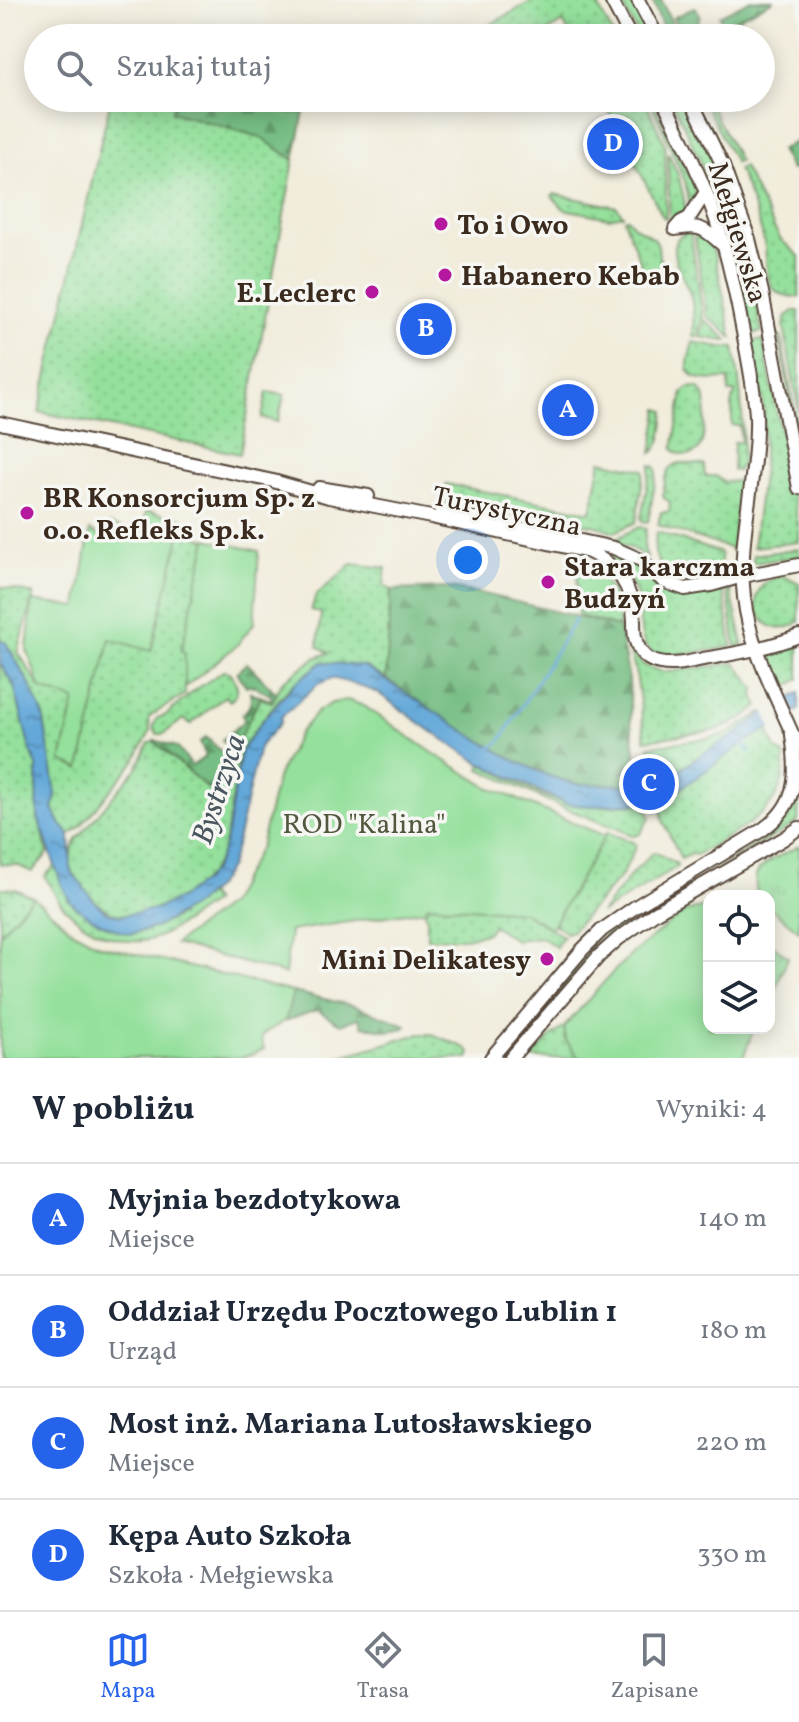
<!DOCTYPE html>
<html lang="pl">
<head>
<meta charset="utf-8">
<style>
	:root { --surface:#fff; --page:#f2f2f3; --text:#1f2937; --muted:#747a83; --line:#e0e1e3; --accent:#2563eb }
	body { margin:0; font-family:Vollkorn,serif; background:var(--page); color:var(--text) }
	.controls { position:absolute; right:24px; bottom:24px; display:grid; overflow:hidden; border-radius:16px; box-shadow:0 4px 20px #0003 }
	.controls button { width:72px; height:72px; display:grid; place-items:center; padding:0; border:0; border-bottom:2px solid var(--line); background:var(--surface); color:var(--text); font:40px sans-serif }
	.you { position:absolute; left:468px; top:560px; width:28px; height:28px; margin:-20px; border:6px solid #fff; border-radius:50%; background:#1a73e8; box-shadow:0 0 0 12px #1a73e833 }
	.badge { display:grid; place-items:center; width:52px; height:52px; border-radius:50%; background:var(--accent); color:#fff; font-size:26px; font-weight:700 }
	.pin { position:absolute; translate:-50% -50%; border:4px solid #fff; box-shadow:0 2px 8px #0006 }
	.list { margin:0; padding:0; list-style:none }
	h2 { display:flex; justify-content:space-between; align-items:center; height:104px; margin:0; padding:0 32px; font-size:34px }
	h2 small { font-size:26px; font-weight:400; color:var(--muted) }
	.list li { display:grid; grid-template-columns:52px 1fr auto; gap:24px; align-items:center; box-sizing:border-box; height:112px; padding:0 32px; border-top:2px solid var(--line) }
	.list b { display:block; font-size:30px; white-space:nowrap }
	.list p { margin:0; font-size:26px; white-space:nowrap; color:var(--muted) }
	.list em { font-size:26px; font-style:normal; color:var(--muted) }
	.icon { flex:none; width:44px; height:44px; fill:none; stroke:currentColor; stroke-width:2; stroke-linecap:round; stroke-linejoin:round }
	.map { position:relative; flex:none; width:799px; height:1058px; overflow:hidden }
	.search { position:absolute; background:var(--surface); box-shadow:0 4px 20px #0003; left:24px; right:24px; top:24px; height:88px; display:flex; align-items:center; gap:20px; box-sizing:border-box; padding:0 28px; border-radius:44px; color:var(--muted); font-size:30px }
	.sheet { height:552px; background:var(--surface) }
	nav { display:flex; justify-content:space-around; align-items:center; box-sizing:border-box; height:112px; border-top:2px solid var(--line); background:var(--surface); font-size:22px; color:var(--muted) }
	nav a { display:grid; justify-items:center; gap:4px }
	nav .on { color:var(--accent) }
	.map>svg:first-child { display:block }
	.grass { fill:url(#grass-dots); stroke:#68855d; stroke-width:2 }
	.forest { fill:url(#forest-firs); stroke:#597451; stroke-width:2 }
	.park { fill:url(#park-tufts); stroke:#68855d; stroke-width:2 }
	.garden { fill:#94e09c; stroke:#68855d; stroke-width:2 }
	.water { fill:url(#water-ripples); stroke:#4f697c; stroke-width:2 }
	.pier { fill:#f1ecdb }
	.lines { fill:none; stroke-linecap:round; stroke-linejoin:round }
	.stream { stroke:#63a8d9; stroke-width:3 }
	.secondary-casing { stroke:#56473a; stroke-width:16 }
	.secondary { stroke:#fff; stroke-width:12 }
	.poi-dot { fill:#b5179e; stroke:#f6f6f2; stroke-width:3 }
	.labels { text-anchor:middle; stroke-width:7; stroke-linejoin:round; paint-order:stroke }
	.poi-label { font-size:28px; font-weight:bold; fill:#3b2a1e; stroke:#f6f6f2; text-anchor:start }
	.street-label { font-size:28px; fill:#3b2a1e; stroke:#f6f6f2 }
	.park-label { font-size:28px; fill:#51583e; stroke:#f6f6f2 }
	.water-label { font-size:30px; font-style:italic; fill:#49565f; stroke:#f6f6f2 }
</style>
</head>
<body>
<div class="map">
<svg width="799" height="1058" viewBox="0 0 799 1058">
	<defs>
		<pattern id="grass-dots" width="8" height="8" patternUnits="userSpaceOnUse" patternTransform="scale(2)"><rect width="8" height="8" fill="#94e09c"/><path d="M2 2h.1M6 6h.1" fill="none" stroke="#80c086" stroke-width="1.8" stroke-linecap="round"/></pattern>
		<pattern id="forest-firs" width="22" height="20" patternUnits="userSpaceOnUse" patternTransform="scale(2)"><rect width="22" height="20" fill="#77be84"/><path d="M5 1l3.5 6h-7zM16 11l3.5 6h-7z" fill="#639b6b"/></pattern>
		<pattern id="park-tufts" width="24" height="20" patternUnits="userSpaceOnUse" patternTransform="scale(2)"><rect width="24" height="20" fill="#94e09c"/><path d="M3 7l-1-3M5 7V3M7 7l1-3M15 17l-1-3M17 17v-4M19 17l1-3" fill="none" stroke="#80c086"/></pattern>
		<pattern id="water-ripples" width="26" height="14" patternUnits="userSpaceOnUse" patternTransform="scale(2)"><rect width="26" height="14" fill="#63a8d9"/><path d="M2 4q2-2 4 0t4 0M15 11q2-2 4 0t4 0" fill="none" stroke="#5389af"/></pattern>
	</defs>
	<rect width="100%" height="100%" fill="#f6f6f2"/>
	<filter id="ink" filterUnits="userSpaceOnUse"><feTurbulence type="fractalNoise" baseFrequency=".0125" numOctaves="2"/><feDisplacementMap in="SourceGraphic" scale="16" xChannelSelector="R" yChannelSelector="G"/><feConvolveMatrix kernelMatrix="1 2 1 2 8 2 1 2 1" color-interpolation-filters="sRGB"/></filter>
	<filter id="wash" filterUnits="userSpaceOnUse"><feTurbulence type="fractalNoise" baseFrequency=".006" numOctaves="4" result="noise"/><feDisplacementMap in="SourceGraphic" scale="32" xChannelSelector="R" yChannelSelector="G"/><feGaussianBlur stdDeviation="1.8" result="paint"/><feColorMatrix in="noise" values="0 0 0 0 0 0 0 0 0 0 0 0 0 0 0 0 0 1.4 0 .05"/><feComposite in="paint" operator="in"/></filter>
	<g filter="url(#wash)">
		<rect width="100%" height="100%" fill="#f1ecdb"/>
		<path class="grass" d="M 534,0 L 595,0 L 614,37 C 598,36 586,34 570,34 L 563,22 L 537,38 L 467,38 Z
			M 620,0 L 632,0 L 651,38 L 640,38 Z
			M 111,98 L 177,98 L 172,112 L 260,137 L 294,160 L 240,454 L 39,412 Z
			M 602,98 L 644,98 L 665,145 L 666,218 L 663,217 Z
			M 649,98 L 653,98 L 663,124 L 694,186 L 696,196 L 691,211 L 685,181 Z
			M 670,98 L 682,98 C 696,126 711,153 722,182 C 742,230 752,282 762,332 L 752,334 C 746,304 741,272 732,242 C 716,192 694,145 670,98 Z
			M 704,98 L 707,98 L 739,161 L 735,163 L 703,100 Z
			M 668,153 L 679,177 L 687,214 L 670,223 Z
			M 743,167 L 780,239 L 799,256 L 799,297 C 791,297 781,296 775,290 C 765,280 767,260 765,247 C 760,220 749,195 738,169 Z
			M 554,194 L 617,207 L 623,215 L 609,218 L 564,209 L 552,196 Z
			M 627,218 L 634,226 L 655,239 L 658,245 L 659,257 L 667,276 L 665,278 L 644,273 L 624,219 Z
			M 690,230 L 703,316 L 697,337 L 693,336 C 694,323 694,310 691,297 C 684,273 657,244 690,230 Z
			M 694,231 L 709,241 L 715,255 L 732,337 L 707,316 Z
			M 794,311 L 799,311 L 799,414 L 784,326 L 787,316 Z
			M 705,320 L 728,340 L 726,341 L 700,337 Z
			M 779,336 L 781,337 L 799,436 L 799,452 Z
			M 763,340 L 799,529 L 799,542 L 753,547 L 763,467 L 764,411 L 753,341 Z
			M 693,342 L 726,348 L 734,347 C 741,387 745,425 742,465 L 737,471 L 733,470 L 734,442 L 741,442 L 740,426 L 732,425 L 732,398 L 734,398 L 735,392 L 729,392 L 729,379 C 717,379 692,384 688,368 C 687,361 691,349 693,342 Z
			M 690,387 L 699,388 C 702,392 705,395 705,400 C 707,409 704,438 701,446 C 695,458 680,457 673,449 L 683,392 Z
			M 659,409 L 665,411 C 663,424 664,444 652,453 Z
			M 601,461 L 644,470 L 636,522 L 615,532 L 597,526 L 446,496 L 444,493 L 446,484 L 591,512 Z
			M 681,463 L 704,465 L 705,476 L 716,476 L 723,482 L 738,481 L 740,483 L 732,549 L 658,525 L 661,512 L 669,512 L 670,502 L 664,498 L 663,495 C 665,482 665,465 681,463 Z
			M 651,465 L 655,466 L 657,472 L 648,522 L 642,521 L 641,518 Z
			M 445,500 L 509,513 L 510,516 L 493,516 L 449,506 L 444,503 Z
			M 639,527 L 646,529 L 644,547 L 647,557 L 631,548 L 614,542 L 615,539 Z
			M 180,532 L 207,539 L 181,652 L 185,652 L 185,694 L 149,717 L 150,732 L 134,762 L 80,827 L 70,835 L 61,825 L 53,809 L 56,794 L 43,714 L 29,683 L 6,643 L 0,639 L 0,587 L 34,594 L 18,652 L 41,689 L 75,700 L 61,761 L 79,769 L 110,638 L 151,650 Z
			M 657,532 L 718,552 L 721,555 L 720,572 C 688,583 644,576 657,532 Z
			M 799,549 L 799,556 L 753,563 L 753,555 Z
			M 611,553 L 633,563 L 652,582 L 667,590 L 689,595 L 723,591 L 732,647 L 671,656 C 631,658 644,618 636,593 C 631,578 622,568 610,558 Z
			M 352,564 L 386,568 L 384,585 L 391,590 L 386,679 L 364,666 C 351,669 301,679 293,685 C 282,694 246,739 241,752 C 236,763 236,777 234,788 C 225,844 226,877 169,903 C 154,910 133,919 116,914 C 101,910 74,883 71,867 C 69,856 72,847 78,838 L 137,768 L 149,743 L 155,742 L 216,795 L 239,739 L 260,698 L 272,701 L 282,682 L 315,658 L 329,653 L 318,646 L 321,613 L 311,610 L 316,595 Z
			M 607,570 C 616,579 623,591 626,603 C 633,636 620,667 668,672 L 735,663 L 755,688 L 754,696 L 759,707 L 738,721 L 718,730 L 645,740 L 637,679 L 627,639 L 624,608 L 621,594 Z
			M 780,577 L 787,577 L 799,583 L 799,622 C 761,648 735,586 780,577 Z
			M 730,589 L 743,644 L 742,646 L 736,647 L 727,590 Z
			M 799,643 L 799,679 L 785,688 L 771,655 Z
			M 0,663 L 14,686 L 30,749 L 35,758 L 37,766 L 38,817 L 48,853 L 32,872 L 17,865 L 0,864 Z
			M 223,671 L 229,672 C 237,683 242,691 230,701 L 225,696 L 191,724 L 183,719 L 164,734 L 157,734 L 153,727 L 157,718 L 166,715 L 191,693 Z
			M 761,713 L 776,749 L 784,755 C 789,813 738,829 696,855 L 692,854 L 681,859 L 663,821 L 649,746 L 711,738 L 727,734 Z
			M 482,764 C 507,777 543,799 570,804 C 594,809 622,804 646,803 L 650,817 L 640,834 L 635,836 L 557,805 L 480,769 Z
			M 799,791 L 798,821 L 782,832 L 719,867 C 743,848 779,838 793,809 C 796,804 797,797 799,791 Z
			M 607,832 L 635,843 L 636,846 L 622,875 L 572,931 L 566,933 L 554,924 Z
			M 652,853 L 657,853 L 677,864 L 677,867 L 601,913 L 630,876 Z
			M 55,866 L 69,900 L 108,927 L 130,934 L 157,927 L 176,917 L 208,894 L 214,902 C 198,912 172,932 155,938 C 125,949 86,930 65,908 C 56,899 51,887 45,876 Z
			M 686,882 L 689,887 L 643,913 L 614,934 L 603,944 L 550,1004 L 547,1004 L 548,1000 L 603,935 L 625,919 Z
			M 0,888 L 15,889 L 33,897 L 0,933 Z
			M 428,905 L 523,912 L 563,936 L 556,947 L 541,937 L 515,940 L 493,925 L 487,933 L 465,938 L 427,938 L 427,919 L 425,911 Z
			M 769,942 L 788,957 L 769,1006 L 769,988 L 771,982 L 769,980 L 769,968 L 774,954 L 769,947 Z
			M 564,1027 L 566,1040 L 579,1058 L 532,1058 L 548,1039 Z
			M 419,1034 L 432,1034 L 466,1048 L 470,1053 L 469,1058 L 336,1058 Z"/>
		<path class="forest" d="M 651,0 L 661,0 L 679,38 L 673,38 C 668,33 663,29 661,23 C 657,15 657,8 651,0 Z
			M 751,0 L 774,0 L 724,25 L 719,16 Z
			M 695,7 L 700,15 L 693,38 L 683,38 L 673,18 Z
			M 177,98 L 307,98 L 294,160 L 260,137 L 172,112 Z
			M 799,140 L 799,165 L 791,170 L 780,150 Z
			M 450,588 L 484,594 L 619,627 L 629,680 L 631,723 L 638,772 L 628,785 C 611,785 590,787 573,783 C 511,770 439,714 386,679 L 391,590 Z
			M 247,663 L 277,694 L 272,702 L 260,698 L 239,739 L 216,796 L 155,742 L 155,740 L 177,747 L 192,766 L 206,756 L 200,742 L 206,737 L 223,753 L 229,748 L 222,740 L 245,720 L 242,715 C 249,708 253,703 250,692 L 270,700 L 272,696 L 254,686 L 246,686 L 237,672 Z
			M 293,992 L 355,1006 L 406,1025 L 404,1028 L 389,1031 L 362,1026 L 359,1018 L 340,1024 L 317,1010 L 285,1021 Z"/>
		<path class="park" d="M 267,392 L 284,395 L 278,422 L 262,418 Z
			M 577,560 C 607,577 617,592 619,627 L 578,615 Z
			M 799,846 L 799,931 L 769,907 L 769,896 L 757,896 C 756,890 755,882 756,876 C 758,864 788,852 799,846 Z"/>
		<path class="garden" d="M 146,511 L 184,519 L 151,651 L 110,639 L 80,769 L 61,761 L 75,700 L 41,689 L 27,650 L 32,601 L 77,607 L 90,531 L 107,539 L 109,524 L 143,535 Z
			M 207,539 L 259,551 L 254,623 L 236,646 L 185,687 L 185,653 L 181,652 Z
			M 347,700 L 364,706 L 436,755 L 488,787 L 605,836 L 551,928 L 523,912 L 428,905 L 425,910 L 290,931 L 285,974 L 175,944 L 229,904 L 260,847 L 278,775 L 300,732 L 318,711 L 332,703 Z
			M 33,897 L 73,931 L 99,945 L 293,992 L 285,1021 L 266,1032 L 261,1037 L 264,1049 L 242,1058 L 0,1058 L 0,933 Z
			M 709,906 L 709,1028 L 754,1028 L 743,1058 L 579,1058 L 566,1040 L 564,1027 L 613,972 L 634,952 L 684,912 Z"/>
		<path class="water" d="M 0,639 L 6,643 L 29,683 L 43,714 L 56,794 L 53,809 L 61,825 L 70,835 L 71,867 L 72,872 L 95,902 L 105,911 L 120,916 L 155,909 L 178,899 L 204,881 L 214,869 L 220,857 L 226,839 L 241,752 L 261,722 L 295,683 L 322,662 L 364,666 L 471,735 L 516,761 L 549,776 L 576,784 L 628,785 L 638,772 L 658,775 L 677,771 L 710,749 L 732,737 L 760,716 L 799,693 L 799,710 L 743,744 L 673,794 L 646,803 L 588,806 L 567,804 L 482,764 L 431,731 L 378,693 L 358,685 L 332,678 L 318,684 L 281,717 L 281,722 L 259,747 L 235,850 L 230,866 L 217,886 L 196,904 L 157,927 L 131,934 L 119,931 L 98,922 L 76,907 L 69,900 L 61,883 L 38,817 L 37,766 L 30,749 L 14,686 L 0,663 Z"/>
		<path class="pier" d="M 787,696 L 796,717 L 773,731 L 764,709 Z
			M 640,769 L 652,770 L 659,804 L 648,807 Z"/>
		<g class="lines">
			<path class="stream" d="M 742,743 L 750,752
				M 489,749 L 499,743 L 575,620"/>
		</g>
	</g>
	<g filter="url(#ink)">
		<g class="lines">
			<defs>
				<path id="secondary" d="M 611,0 L 631,38
					M 638,0 L 658,38
					M 662,98 C 682,138 702,177 716,220 C 728,256 736,294 743,332 C 748,359 754,387 756,415 C 758,476 737,536 744,597 C 749,644 773,690 792,733 L 799,743
					M 690,98 L 723,166 L 749,239 L 762,292 L 799,488
					M 706,192 L 689,218 L 681,222 L 675,229 C 702,224 704,229 724,246
					M 0,423 L 273,481 L 329,497 L 431,517 L 589,552 C 618,565 633,589 634,620 C 634,631 634,641 640,650 C 644,657 652,662 660,663 C 674,666 689,662 703,659 C 736,654 768,648 799,636
					M 319,488 L 368,496
					M 441,511 L 614,548 L 641,560 L 663,581 L 685,589 L 711,585 L 743,576 L 799,565
					M 491,1058 L 583,949 L 602,930 L 635,907 L 762,830 C 798,805 798,775 792,735
					M 511,1058 L 599,956 L 618,939 L 656,912 L 783,839 L 799,828"/>
			</defs>
			<use href="#secondary" class="secondary-casing"/>
			<use href="#secondary" class="secondary"/>
		</g>
	</g>
	<g class="poi-dot">
		<circle cx="441" cy="224" r="8"/>
		<circle cx="445" cy="275" r="8"/>
		<circle cx="372" cy="292" r="8"/>
		<circle cx="27" cy="513" r="8"/>
		<circle cx="548" cy="582" r="8"/>
		<circle cx="547" cy="959" r="8"/>
	</g>
	<g class="labels">
		<g class="poi-label">
			<text x="457" y="234">To i Owo</text>
			<text x="461" y="285">Habanero Kebab</text>
			<text x="356" y="302" text-anchor="end">E.Leclerc</text>
			<text x="43" y="507">BR Konsorcjum Sp. z<tspan x="43" dy="32">o.o. Refleks Sp.k.</tspan></text>
			<text x="564" y="576">Stara karczma<tspan x="564" dy="32">Budzyń</tspan></text>
			<text x="531" y="969" text-anchor="end">Mini Delikatesy</text>
		</g>
		<g class="street-label">
			<text transform="translate(739 232) rotate(73)" y="10">Mełgiewska</text>
			<text transform="translate(507 510) rotate(12)" y="10">Turystyczna</text>
		</g>
		<g class="park-label">
			<text x="364" y="833">ROD "Kalina"</text>
		</g>
		<g class="water-label">
			<text transform="translate(218 789) rotate(-72)" y="10">Bystrzyca</text>
		</g>
	</g>
</svg>
<div class="controls">
<button><svg class="icon" aria-label="locate" viewBox="0 0 24 24"><circle cx="12" cy="12" r="6"/><path d="M12 2v4M12 18v4M2 12h4M18 12h4"/></svg></button>
<button><svg class="icon" aria-label="layers" viewBox="0 0 24 24"><path d="M12 4l9 5-9 5-9-5zM3 14l9 5 9-5"/></svg></button>
</div>
<div class="you"></div>
<div class="pin badge" style="left:568px;top:410px">A</div>
<div class="pin badge" style="left:426px;top:329px">B</div>
<div class="pin badge" style="left:649px;top:784px">C</div>
<div class="pin badge" style="left:613px;top:144px">D</div>
<div class="search"><svg class="icon" aria-label="search" viewBox="0 0 24 24"><circle cx="10" cy="10" r="6"/><path d="M15 15l6 6"/></svg>Szukaj tutaj</div>
</div>
<section class="sheet">
<h2>W pobliżu<small>Wyniki: 4</small></h2>
<ul class="list">
<li><span class="badge">A</span><div><b>Myjnia bezdotykowa</b><p>Miejsce</p></div><em>140 m</em></li>
<li><span class="badge">B</span><div><b>Oddział Urzędu Pocztowego Lublin 1</b><p>Urząd</p></div><em>180 m</em></li>
<li><span class="badge">C</span><div><b>Most inż. Mariana Lutosławskiego</b><p>Miejsce</p></div><em>220 m</em></li>
<li><span class="badge">D</span><div><b>Kępa Auto Szkoła</b><p>Szkoła · Mełgiewska</p></div><em>330 m</em></li>
</ul>
</section>
<nav>
<a class="on"><svg class="icon" aria-label="map" viewBox="0 0 24 24"><path d="M3 6l6-2 6 2 6-2v14l-6 2-6-2-6 2zM9 4v14M15 6v14"/></svg>Mapa</a>
<a><svg class="icon" aria-label="directions" viewBox="0 0 24 24"><path d="M12 3l9 9-9 9-9-9zM9 14v-3h6M13 9l2 2-2 2"/></svg>Trasa</a>
<a><svg class="icon" aria-label="saved" viewBox="0 0 24 24"><path d="M7 4h10v16l-5-4-5 4z"/></svg>Zapisane</a>
</nav>
</body>
</html>
